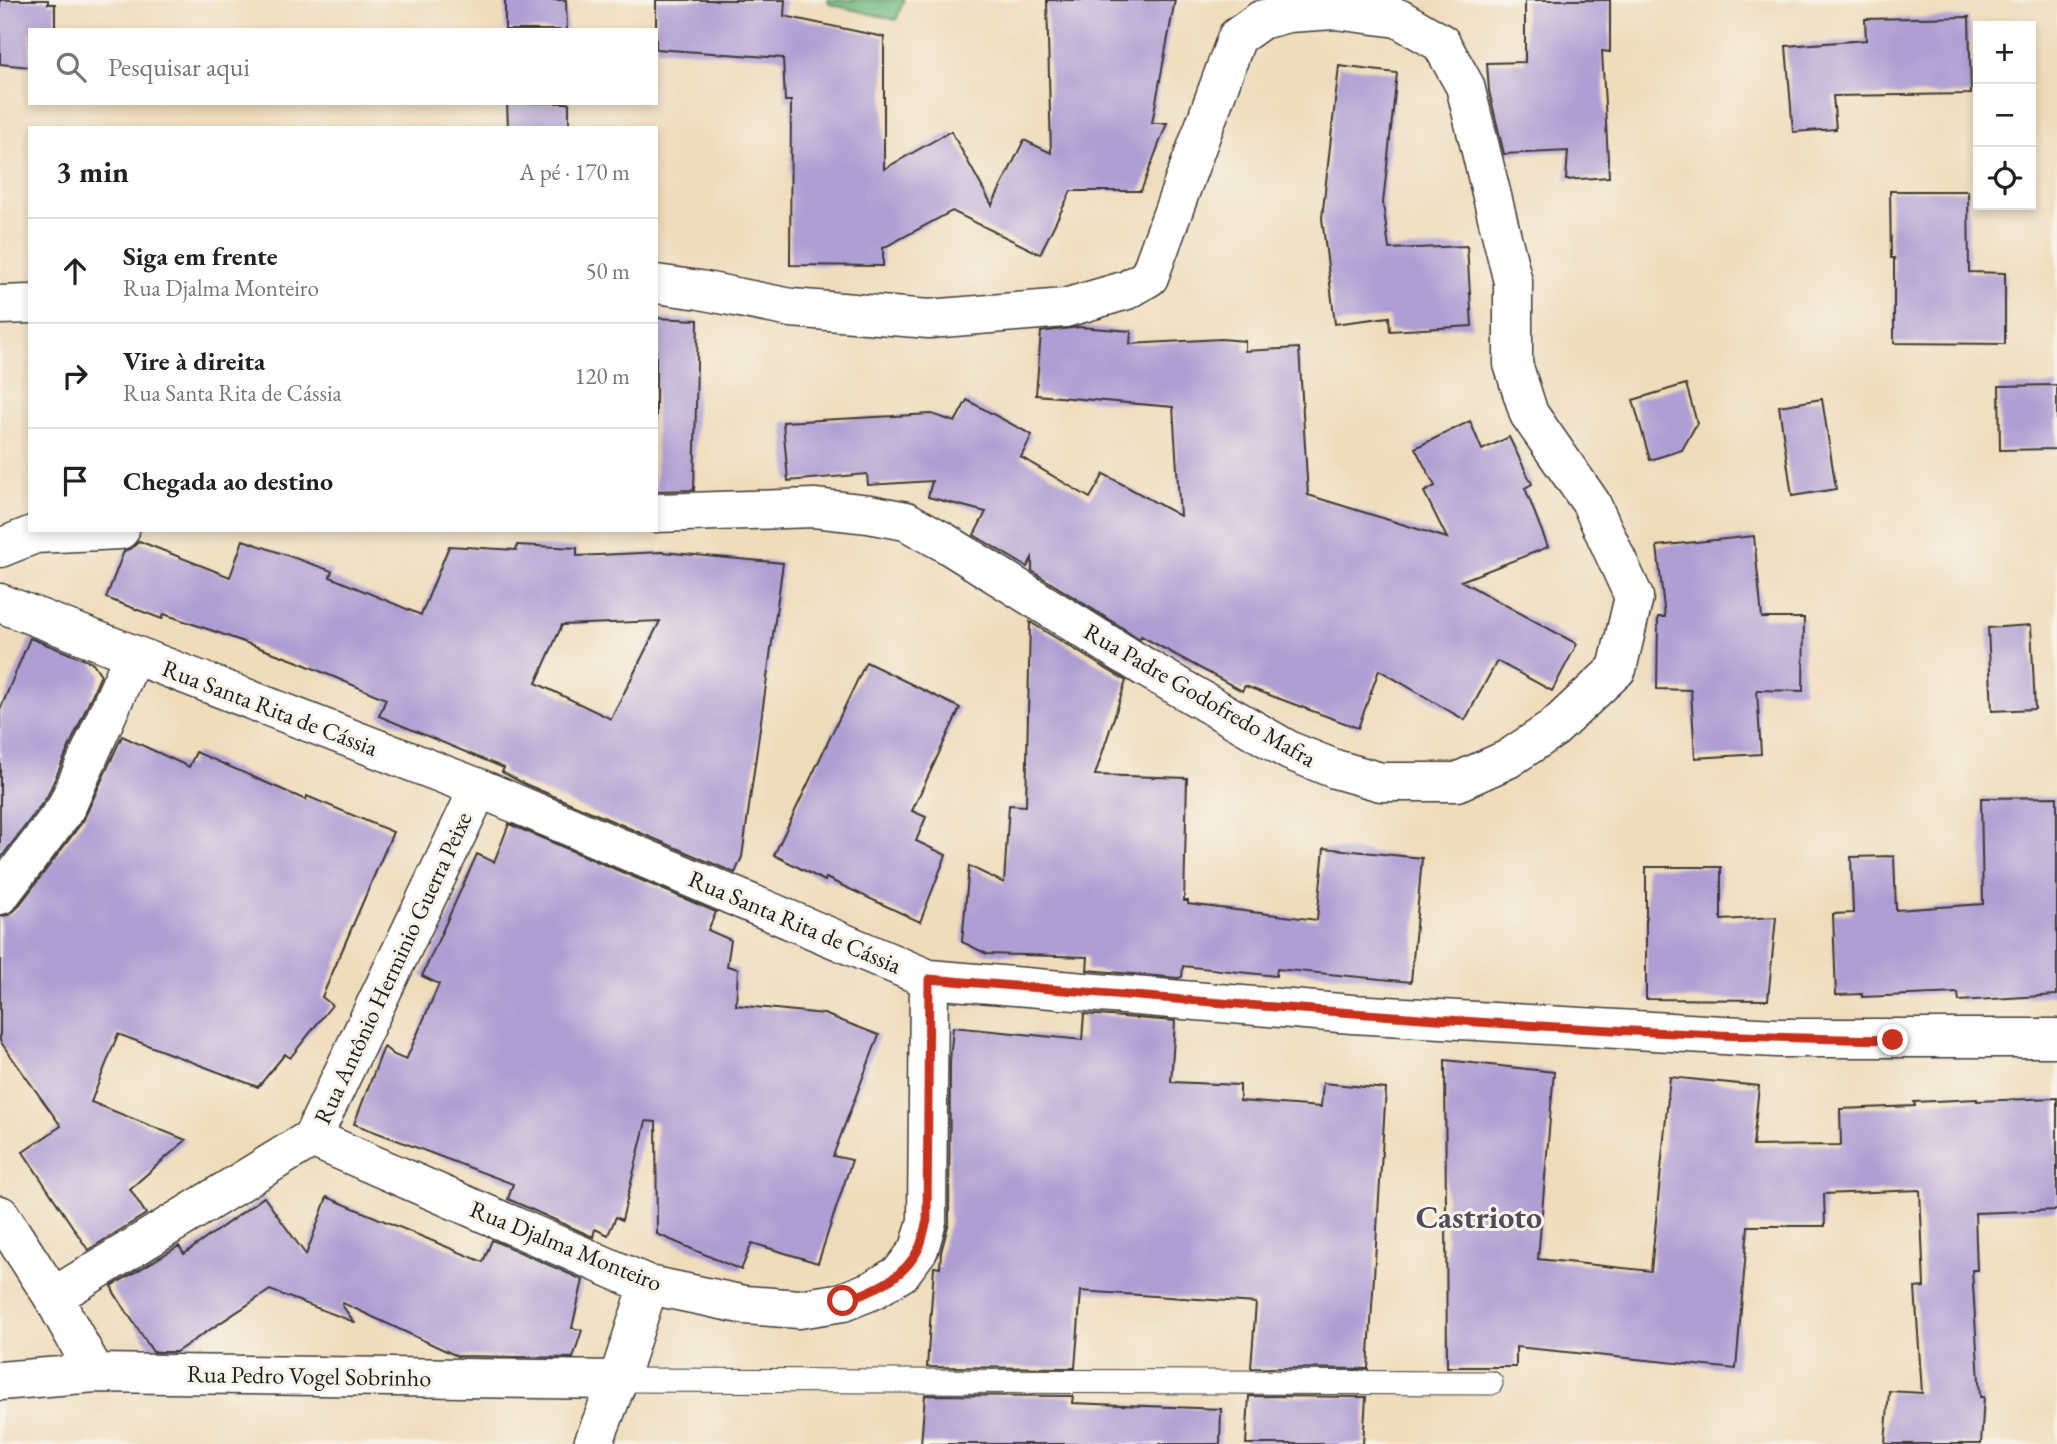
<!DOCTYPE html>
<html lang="pt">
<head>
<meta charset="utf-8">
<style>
	:root { --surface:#fff; --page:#f6f6f6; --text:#202124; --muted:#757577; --line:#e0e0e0 }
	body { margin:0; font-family:"EB Garamond",serif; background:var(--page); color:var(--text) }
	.controls { position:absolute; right:21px; top:21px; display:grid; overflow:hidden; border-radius:0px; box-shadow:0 4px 10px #0003 }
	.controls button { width:63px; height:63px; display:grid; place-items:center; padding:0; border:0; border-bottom:2px solid var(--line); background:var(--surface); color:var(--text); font:35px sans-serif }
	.stop { position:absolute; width:21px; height:21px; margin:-16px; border:5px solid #c8321e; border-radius:50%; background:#fff }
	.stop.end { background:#c8321e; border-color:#fff; box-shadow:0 2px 7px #0008 }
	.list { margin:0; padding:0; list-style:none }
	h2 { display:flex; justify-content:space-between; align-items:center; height:91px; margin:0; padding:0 28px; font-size:30px }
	h2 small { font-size:23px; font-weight:400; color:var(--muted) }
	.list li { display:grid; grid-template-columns:46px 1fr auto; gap:21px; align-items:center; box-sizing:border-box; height:105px; padding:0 28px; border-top:2px solid var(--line) }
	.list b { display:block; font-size:26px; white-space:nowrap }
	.list p { margin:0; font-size:23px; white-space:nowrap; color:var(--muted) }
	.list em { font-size:23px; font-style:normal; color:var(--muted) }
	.icon { flex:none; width:38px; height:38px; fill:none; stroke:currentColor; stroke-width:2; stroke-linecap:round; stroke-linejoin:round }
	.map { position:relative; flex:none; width:2057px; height:1444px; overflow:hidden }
	.search { position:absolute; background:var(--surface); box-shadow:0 4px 10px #0003; left:28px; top:28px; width:630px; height:77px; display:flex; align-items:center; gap:18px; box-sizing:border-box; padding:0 24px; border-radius:0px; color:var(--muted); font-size:26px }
	.panel { position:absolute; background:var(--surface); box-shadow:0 4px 10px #0003; left:28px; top:126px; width:630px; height:406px; border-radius:0px }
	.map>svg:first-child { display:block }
	.forest { fill:#71bb81; stroke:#466c4e; stroke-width:2 }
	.building { fill:#af9ed3; fill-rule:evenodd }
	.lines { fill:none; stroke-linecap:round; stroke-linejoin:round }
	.lane-casing { stroke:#3c3934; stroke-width:25 }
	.street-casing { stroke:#3c3934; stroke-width:41 }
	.lane { stroke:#fff; stroke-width:23 }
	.street { stroke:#fff; stroke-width:38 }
	.route { stroke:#c8321e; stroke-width:9 }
	.labels { text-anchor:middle; stroke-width:6; stroke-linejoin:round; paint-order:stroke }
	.street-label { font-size:24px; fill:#1c1c1c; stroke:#f7f3e8 }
	.district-label { font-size:32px; font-weight:bold; fill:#4f4a5c; stroke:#f7f3e8 }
</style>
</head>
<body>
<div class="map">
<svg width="2057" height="1444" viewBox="0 0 2057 1444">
	<rect width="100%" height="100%" fill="#f7f3e8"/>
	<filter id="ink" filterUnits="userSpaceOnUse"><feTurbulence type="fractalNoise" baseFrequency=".0143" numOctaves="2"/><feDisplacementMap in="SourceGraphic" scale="14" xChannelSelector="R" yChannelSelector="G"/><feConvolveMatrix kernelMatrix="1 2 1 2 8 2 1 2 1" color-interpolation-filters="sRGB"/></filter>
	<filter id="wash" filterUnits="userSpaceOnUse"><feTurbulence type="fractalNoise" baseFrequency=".00686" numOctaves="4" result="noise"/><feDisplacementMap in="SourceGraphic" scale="28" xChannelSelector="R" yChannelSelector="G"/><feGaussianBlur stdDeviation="1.57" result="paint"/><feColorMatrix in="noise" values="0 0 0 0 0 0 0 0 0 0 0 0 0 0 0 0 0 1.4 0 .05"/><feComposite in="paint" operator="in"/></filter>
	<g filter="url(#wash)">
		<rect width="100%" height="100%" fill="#efdcbb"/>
		<path class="forest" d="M 828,0 L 904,0 L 896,20 L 829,4 Z"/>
		<g id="blocks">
			<path class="building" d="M 0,0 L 48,0 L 48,4 L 55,4 L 55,30 L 30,30 L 30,67 L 0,64 Z
				M 505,0 L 566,0 L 567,30 L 505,30 Z
				M 656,0 L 785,0 L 784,16 L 884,37 L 884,169 L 951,131 L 992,205 L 1024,140 L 1051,153 L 1047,0 L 1175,0 L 1152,123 L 1167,123 L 1141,191 L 1071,191 L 1040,254 L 952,211 L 883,248 L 883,266 L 790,265 L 791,101 L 785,101 L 783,58 L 656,49 Z
				M 1525,0 L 1610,0 L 1610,52 L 1602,51 L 1609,177 L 1566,180 L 1568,151 L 1504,154 L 1489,91 L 1487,63 L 1525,62 Z
				M 1969,17 L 1971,94 L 1833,96 L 1836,129 L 1793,132 L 1786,46 L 1866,40 L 1865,19 Z
				M 1339,66 L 1397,73 L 1383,203 L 1389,249 L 1467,246 L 1472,326 L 1390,331 L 1389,317 L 1335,324 L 1322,218 Z
				M 507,103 L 569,103 L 569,128 L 508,128 Z
				M 1890,191 L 1968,191 L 1969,272 L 2005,273 L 2005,344 L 1894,343 L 1894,258 L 1891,258 Z
				M 656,318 L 698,320 L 694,490 L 656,491 Z
				M 1079,327 L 1131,331 L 1130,344 L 1221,339 L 1245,341 L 1245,351 L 1299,348 L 1308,495 L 1447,538 L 1424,492 L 1435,486 L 1415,448 L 1470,421 L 1482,450 L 1509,437 L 1532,484 L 1525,488 L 1548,547 L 1461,581 L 1577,644 L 1552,691 L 1497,661 L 1465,720 L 1379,670 L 1358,728 L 1245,686 L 1242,691 L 1141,636 L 1140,639 L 1032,571 L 1032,558 L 1027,567 L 974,535 L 986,512 L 928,497 L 932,481 L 868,485 L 867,474 L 788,481 L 783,422 L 932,414 L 955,422 L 967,400 L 1032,435 L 1021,457 L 1090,498 L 1104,474 L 1180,516 L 1173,407 L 1036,395 L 1041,332 Z
				M 1686,384 L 1697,423 L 1682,450 L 1650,460 L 1633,400 Z
				M 2057,385 L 2057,449 L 2000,450 L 1999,386 Z
				M 1822,399 L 1836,489 L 1792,496 L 1779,406 Z
				M 1754,536 L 1762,618 L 1804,618 L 1803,691 L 1757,690 L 1761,754 L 1695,758 L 1691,690 L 1657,689 L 1658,617 L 1665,617 L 1657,546 Z
				M 243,540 L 332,571 L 330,577 L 421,615 L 449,546 L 516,550 L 517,545 L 577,548 L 577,556 L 662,552 L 783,563 L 742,857 L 735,873 L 525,784 L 502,772 L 504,768 L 379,716 L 386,699 L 296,661 L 219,633 L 164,614 L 162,619 L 106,598 L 124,551 L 132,548 L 139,541 L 230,577 ZM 660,621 L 611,719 L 536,683 L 562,625 Z
				M 1030,622 L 1126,681 L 1095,775 L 1187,778 L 1184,901 L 1188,901 L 1188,904 L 1317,920 L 1324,848 L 1422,858 L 1411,982 L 1277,969 L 1276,976 L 1183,966 L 1182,977 L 1178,978 L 1087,970 L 1088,957 L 987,954 L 962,942 L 969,866 L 1004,883 L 1009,805 L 1026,806 Z
				M 2031,625 L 2035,709 L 1992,711 L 1988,628 Z
				M 30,638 L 93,663 L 101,675 L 47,797 L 0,859 L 0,710 Z
				M 866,662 L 960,708 L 912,811 L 926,817 L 916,841 L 946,855 L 920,922 L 826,878 L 825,881 L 774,855 Z
				M 122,736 L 189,767 L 196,752 L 306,800 L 307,796 L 393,832 L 322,997 L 332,1005 L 290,1058 L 285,1054 L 258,1087 L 118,1034 L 91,1102 L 186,1140 L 130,1189 L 146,1214 L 88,1250 L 23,1152 L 61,1126 L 0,1041 L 0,916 L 9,915 L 17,908 L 83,821 Z
				M 2057,797 L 2057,995 L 1959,1001 L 1958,993 L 1862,997 L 1862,994 L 1836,995 L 1833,914 L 1853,913 L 1851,857 L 1894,856 L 1896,910 L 1983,904 L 1981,798 Z
				M 509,824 L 716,912 L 708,930 L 731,940 L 727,966 L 738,969 L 736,1005 L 824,1014 L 879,1035 L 833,1156 L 852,1160 L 818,1263 L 752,1243 L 741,1270 L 657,1234 L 656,1122 L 646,1121 L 622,1220 L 616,1217 L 608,1235 L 595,1229 L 593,1237 L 508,1199 L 513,1184 L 354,1124 L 384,1047 L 394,1055 L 406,1060 L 439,984 L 422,976 L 477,854 L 494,862 Z
				M 1646,867 L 1721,867 L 1721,920 L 1776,917 L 1768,1000 L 1646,999 Z
				M 1084,1014 L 1175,1021 L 1171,1082 L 1240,1085 L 1240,1101 L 1321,1107 L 1323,1083 L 1386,1089 L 1368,1369 L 1251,1368 L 1256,1303 L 1081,1291 L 1075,1368 L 927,1367 L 934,1267 L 940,1268 L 941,1252 L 949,1222 L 950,1061 L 953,1027 L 1082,1040 Z
				M 1445,1060 L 1554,1072 L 1538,1259 L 1651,1271 L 1670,1077 L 1759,1086 L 1753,1146 L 1841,1145 L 1840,1109 L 1915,1106 L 1914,1102 L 1977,1099 L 1977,1101 L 2057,1098 L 2057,1210 L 1975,1213 L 1977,1270 L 1972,1270 L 1980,1397 L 1984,1397 L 1981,1444 L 1885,1444 L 1889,1391 L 1922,1393 L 1915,1288 L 1924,1287 L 1920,1190 L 1824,1194 L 1825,1226 L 1748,1226 L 1736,1369 L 1516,1347 L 1516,1367 L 1447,1367 Z
				M 264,1197 L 306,1255 L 327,1197 L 483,1262 L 492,1240 L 583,1280 L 572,1328 L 582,1330 L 573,1358 L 457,1356 L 343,1303 L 342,1305 L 354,1322 L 270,1290 L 176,1352 L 153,1352 L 113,1291 L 112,1286 L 179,1246 L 184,1254 Z
				M 925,1395 L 1073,1396 L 1072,1403 L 1221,1409 L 1220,1444 L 921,1444 Z
				M 1249,1396 L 1366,1397 L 1363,1444 L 1246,1444 Z"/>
		</g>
	</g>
	<g filter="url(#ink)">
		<use href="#blocks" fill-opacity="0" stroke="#3c3934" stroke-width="2"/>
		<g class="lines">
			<defs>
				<path id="lane" d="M 618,1380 L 1491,1383"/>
				<path id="street" d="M 656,284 L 700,290 L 791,308 L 929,319 L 1065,308 L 1127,290 L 1149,277 L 1237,37 L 1261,20 L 1288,13 L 1335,10 L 1398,18 L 1441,43 L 1465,86 L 1513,282 L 1513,364 L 1529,414 L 1591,503 L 1634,597 L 1617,669 L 1553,729 L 1508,759 L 1457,782 L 1381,782 L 1335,769 L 1290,751 L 1146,668 L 944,542 L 906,521 L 869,514 L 814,508 L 656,513
					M 0,305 L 30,304
					M 0,548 L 35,534 L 120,530
					M 0,603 L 479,788 L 929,979 L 1352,1014 L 1776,1038 L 2057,1038
					M 0,895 L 66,808 L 133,656
					M 312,1138 L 649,1285 L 745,1305 L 799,1309 L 843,1302 L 873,1290 L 901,1273 L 919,1249 L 927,1221 L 929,979
					M 0,1215 L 53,1297 L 95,1373
					M 53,1297 L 312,1138 L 479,788
					M 0,1381 L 95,1373 L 618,1380
					M 593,1444 L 618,1380 L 649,1285"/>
			</defs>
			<use href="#lane" class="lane-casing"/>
			<use href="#street" class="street-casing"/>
			<use href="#lane" class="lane"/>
			<use href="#street" class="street"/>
		</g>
	</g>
	<g class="lines" filter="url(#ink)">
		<path class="route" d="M 843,1301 C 873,1291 905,1278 919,1248 C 923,1240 924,1229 927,1221 L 929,979 C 1250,1005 1571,1035 1893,1040"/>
	</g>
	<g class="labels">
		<g class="street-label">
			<text transform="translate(1200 695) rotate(30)" y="8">Rua Padre Godofredo Mafra</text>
			<text transform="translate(270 708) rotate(21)" y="8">Rua Santa Rita de Cássia</text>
			<text transform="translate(795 922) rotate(23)" y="8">Rua Santa Rita de Cássia</text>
			<text transform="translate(393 968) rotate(-65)" y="8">Rua Antônio Herminio Guerra Peixe</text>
			<text transform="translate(566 1246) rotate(22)" y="8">Rua Djalma Monteiro</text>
			<text transform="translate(309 1376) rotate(1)" y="8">Rua Pedro Vogel Sobrinho</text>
		</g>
		<g class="district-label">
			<text x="1479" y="1228">Castrioto</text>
		</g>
	</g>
</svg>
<div class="controls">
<button>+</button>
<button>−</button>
<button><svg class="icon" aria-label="locate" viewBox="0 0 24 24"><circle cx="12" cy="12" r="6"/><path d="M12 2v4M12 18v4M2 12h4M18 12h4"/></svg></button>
</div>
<div class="stop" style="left:843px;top:1301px"></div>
<div class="stop end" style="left:1893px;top:1040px"></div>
<div class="search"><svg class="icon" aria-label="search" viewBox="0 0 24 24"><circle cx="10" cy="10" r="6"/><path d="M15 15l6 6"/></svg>Pesquisar aqui</div>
<section class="panel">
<h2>3 min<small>A pé · 170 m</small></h2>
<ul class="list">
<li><svg class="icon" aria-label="ahead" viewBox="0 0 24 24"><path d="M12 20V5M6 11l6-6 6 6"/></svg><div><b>Siga em frente</b><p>Rua Djalma Monteiro</p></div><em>50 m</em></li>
<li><svg class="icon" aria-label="right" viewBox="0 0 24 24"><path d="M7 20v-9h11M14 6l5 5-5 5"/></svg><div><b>Vire à direita</b><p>Rua Santa Rita de Cássia</p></div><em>120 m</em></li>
<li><svg class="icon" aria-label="arrive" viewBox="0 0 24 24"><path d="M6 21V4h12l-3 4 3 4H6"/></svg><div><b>Chegada ao destino</b></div></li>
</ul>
</section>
</div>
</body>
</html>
